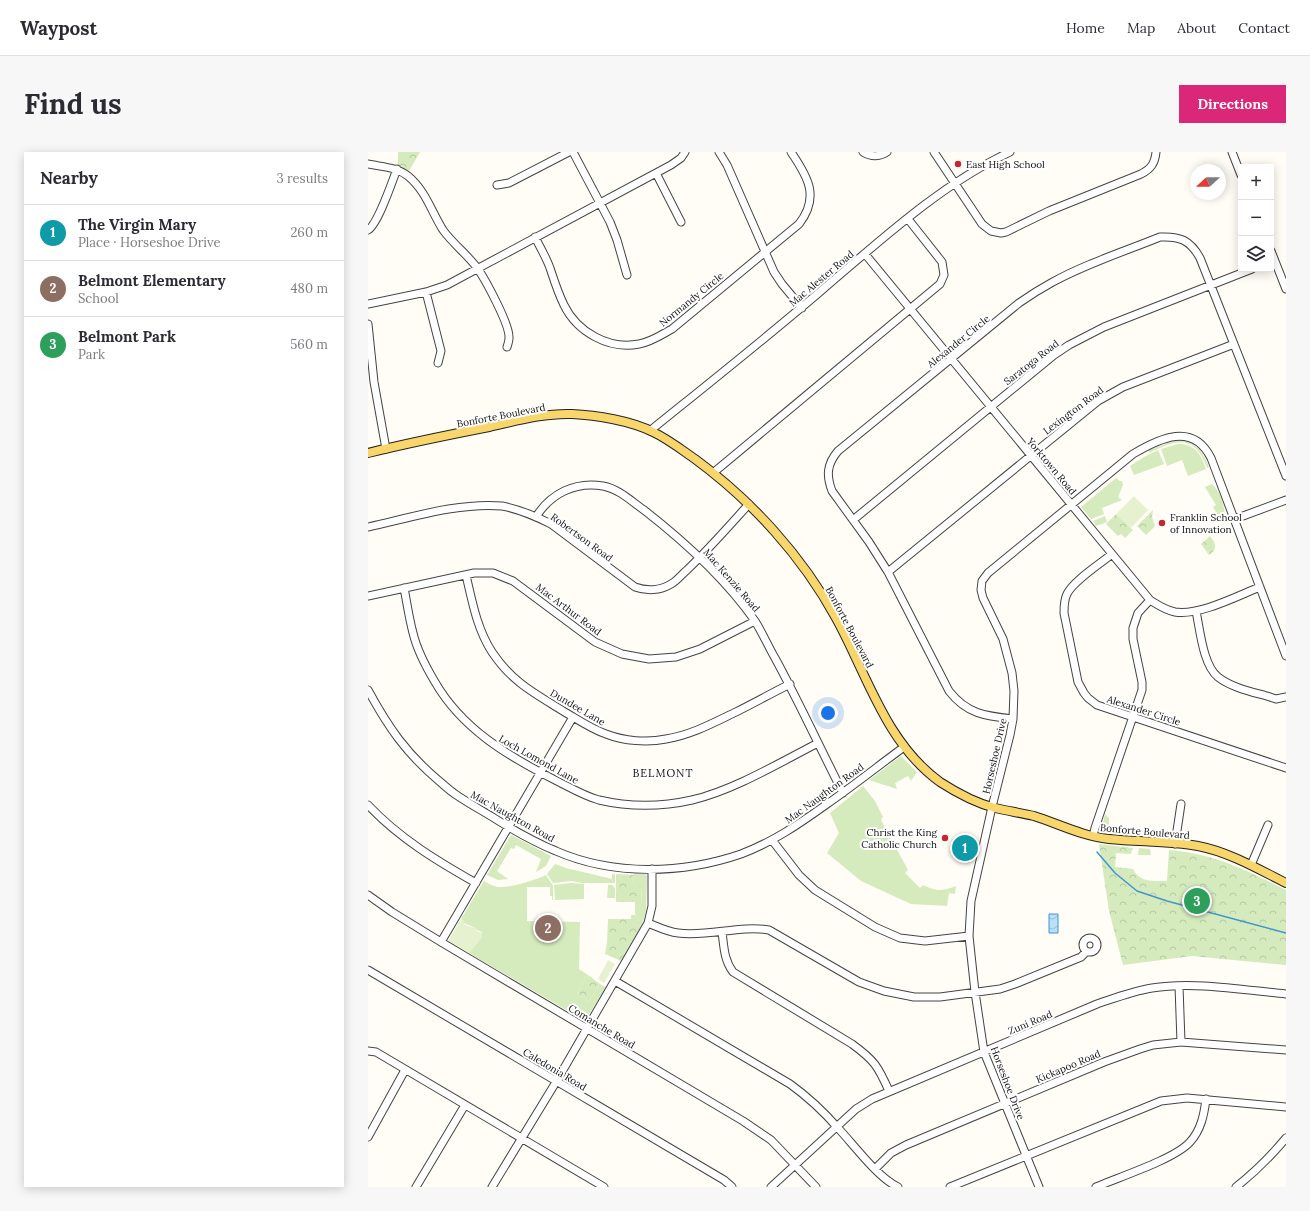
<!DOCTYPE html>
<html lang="en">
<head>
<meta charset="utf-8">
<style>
	:root { --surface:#fff; --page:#f7f7f7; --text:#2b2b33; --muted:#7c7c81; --line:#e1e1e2; --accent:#db2777 }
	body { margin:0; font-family:Lora,serif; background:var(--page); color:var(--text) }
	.controls { position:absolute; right:12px; top:12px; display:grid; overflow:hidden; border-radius:0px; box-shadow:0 2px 10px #0003 }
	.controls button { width:36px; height:36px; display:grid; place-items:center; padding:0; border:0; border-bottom:1px solid var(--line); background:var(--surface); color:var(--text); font:20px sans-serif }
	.compass { position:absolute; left:822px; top:12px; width:36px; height:36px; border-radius:50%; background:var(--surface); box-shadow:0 2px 10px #0003; rotate:249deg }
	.you { position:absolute; left:460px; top:561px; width:14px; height:14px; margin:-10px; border:3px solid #fff; border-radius:50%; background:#1a73e8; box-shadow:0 0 0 6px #1a73e833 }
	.badge { display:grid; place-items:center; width:26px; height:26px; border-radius:50%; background:var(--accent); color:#fff; font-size:13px; font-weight:700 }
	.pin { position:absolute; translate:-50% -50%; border:2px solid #fff; box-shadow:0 1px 4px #0006 }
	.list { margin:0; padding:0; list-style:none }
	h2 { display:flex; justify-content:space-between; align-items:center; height:52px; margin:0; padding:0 16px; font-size:17px }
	h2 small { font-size:13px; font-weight:400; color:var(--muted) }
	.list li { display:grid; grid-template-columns:26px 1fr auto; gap:12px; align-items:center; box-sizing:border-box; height:56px; padding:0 16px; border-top:1px solid var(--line) }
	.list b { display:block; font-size:15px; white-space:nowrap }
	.list p { margin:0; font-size:13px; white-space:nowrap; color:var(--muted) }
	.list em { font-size:13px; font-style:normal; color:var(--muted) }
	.icon { flex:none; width:22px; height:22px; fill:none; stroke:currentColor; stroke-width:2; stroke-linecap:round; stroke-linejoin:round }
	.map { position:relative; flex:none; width:918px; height:1035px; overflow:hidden; border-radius:0px }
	header { display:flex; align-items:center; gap:24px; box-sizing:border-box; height:56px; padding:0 20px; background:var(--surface); border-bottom:1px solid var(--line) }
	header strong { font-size:19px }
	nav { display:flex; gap:22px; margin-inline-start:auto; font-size:14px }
	.intro { display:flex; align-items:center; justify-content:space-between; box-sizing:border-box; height:96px; padding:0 24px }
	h1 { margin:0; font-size:28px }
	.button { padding:10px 18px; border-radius:0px; background:var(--accent); color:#fff; font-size:14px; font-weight:700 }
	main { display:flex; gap:24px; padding:0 24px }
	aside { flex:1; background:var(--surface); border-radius:0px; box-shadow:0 2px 10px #0003 }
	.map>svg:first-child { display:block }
	.grass { fill:#d5ebbd }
	.park { fill:url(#park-crowns) }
	.pitch { fill:#e6f2cf }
	.water { fill:url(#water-waves); stroke:#3f96cf }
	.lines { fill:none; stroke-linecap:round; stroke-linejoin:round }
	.stream { stroke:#3f96cf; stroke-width:1.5 }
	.minor-casing { stroke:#444; stroke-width:9 }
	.major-casing { stroke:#222; stroke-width:10 }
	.minor { stroke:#fff; stroke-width:7 }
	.major { stroke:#f9d66b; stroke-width:8 }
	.poi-dot { fill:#c4262e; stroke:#fff; stroke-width:1.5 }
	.labels { text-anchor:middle; stroke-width:4; stroke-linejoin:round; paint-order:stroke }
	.poi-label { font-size:10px; fill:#111; stroke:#fff; text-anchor:start }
	.street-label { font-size:10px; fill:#111; stroke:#fff }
	.neighbourhood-label { font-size:11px; letter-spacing:1px; fill:#111; stroke:#fff }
</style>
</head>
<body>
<header>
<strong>Waypost</strong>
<nav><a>Home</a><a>Map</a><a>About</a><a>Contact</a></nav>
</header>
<div class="intro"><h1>Find us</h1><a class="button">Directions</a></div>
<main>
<aside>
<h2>Nearby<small>3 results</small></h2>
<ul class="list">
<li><span class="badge" style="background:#0f9aa8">1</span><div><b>The Virgin Mary</b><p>Place · Horseshoe Drive</p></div><em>260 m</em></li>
<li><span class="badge" style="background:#8d6e63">2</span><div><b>Belmont Elementary</b><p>School</p></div><em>480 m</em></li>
<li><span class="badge" style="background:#2e9e5b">3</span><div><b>Belmont Park</b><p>Park</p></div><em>560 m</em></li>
</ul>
</aside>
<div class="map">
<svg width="918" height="1035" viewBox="0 0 918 1035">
	<defs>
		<pattern id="park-crowns" width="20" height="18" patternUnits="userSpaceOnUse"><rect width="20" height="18" fill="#d5ebbd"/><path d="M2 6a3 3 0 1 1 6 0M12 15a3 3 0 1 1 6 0" fill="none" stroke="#b6c8a1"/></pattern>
		<pattern id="water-waves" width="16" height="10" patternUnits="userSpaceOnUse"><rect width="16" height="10" fill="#b9e0f7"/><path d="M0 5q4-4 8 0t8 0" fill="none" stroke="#9ebfd3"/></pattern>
	</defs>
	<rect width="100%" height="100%" fill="#fffdf5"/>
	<path class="grass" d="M 812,288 C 829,291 835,300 841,315 L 839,316 C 826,281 808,288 781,301 L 781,298 L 802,290 Z
		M 810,292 C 827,292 833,302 838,317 L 820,324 L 814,308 L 799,314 L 793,297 Z
		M 790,298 L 796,312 L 766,323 L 762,314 L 776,305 Z
		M 748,326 L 752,329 L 754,329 L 755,333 L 750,345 L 754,348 L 734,356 L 736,362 L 723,367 L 713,355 Z
		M 844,332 C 852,339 858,355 856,366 L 851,365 L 845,355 L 848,353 L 837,335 Z
		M 737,364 L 739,370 L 728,374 L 725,369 Z
		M 533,604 L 549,620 L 543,629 L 540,624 L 527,631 L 529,637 L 501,628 Z
		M 495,634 L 507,649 L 515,665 L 513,668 L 540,718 L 537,721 L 552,736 L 555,733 C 569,740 574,739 588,734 L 587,742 L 581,741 L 579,754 L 543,752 L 493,729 L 459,701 L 471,681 L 462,661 Z
		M 737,662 L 741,666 L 741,674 L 758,675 L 758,682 L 733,679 Z
		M 143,683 L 183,704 L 178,714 L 168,720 L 173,707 L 148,693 L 146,697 L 143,696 L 129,719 L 140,727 L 130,728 L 119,723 Z
		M 771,696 L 782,697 L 783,703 L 770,703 Z
		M 187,712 L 198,716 L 244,727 L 244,722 L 247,722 L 247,731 L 214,731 L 204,729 L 185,731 L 179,722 Z
		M 266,722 L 277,722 L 279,723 L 278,759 L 274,773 L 267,763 L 267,748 L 274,748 L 273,736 L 265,731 Z
		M 178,723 L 185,734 L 185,748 L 184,748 L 184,744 L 182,744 L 182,735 L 159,735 L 159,769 L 212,770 L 211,817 L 220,823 L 209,841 L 221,849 L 232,832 L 238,835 L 217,869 L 101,801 L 113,786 L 114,780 C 109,779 108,776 105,775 C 98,771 98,774 93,767 L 116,729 C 120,731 124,734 130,735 C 142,736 168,728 178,723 Z
		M 203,731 L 216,732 L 216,747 L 187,748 L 186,733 Z
		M 240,733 L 244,733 L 247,736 L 247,746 L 239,746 Z"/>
	<path class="park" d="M 30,0 L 52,0 L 41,19 L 30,13 Z
		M 785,358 L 784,365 L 787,374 L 778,383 L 769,374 Z
		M 748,362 L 765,378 L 757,386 L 753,382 L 750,384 L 738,372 Z
		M 842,384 C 848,391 850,397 841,403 L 833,392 Z
		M 731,692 L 765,696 L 763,702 L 748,701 L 747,715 L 765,717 C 772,731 786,729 799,729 L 801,698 C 847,702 878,718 918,738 L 918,813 L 824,804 L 755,813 L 741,759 Z
		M 248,722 L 266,723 L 265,731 L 271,732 L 273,736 L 274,749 L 267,748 L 267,750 L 248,750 Z
		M 263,763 L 267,763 L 274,773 L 253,809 L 237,802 L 239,791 L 240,767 L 263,767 Z
		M 220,823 L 232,832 L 221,849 L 209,841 Z"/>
	<path class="pitch" d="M 766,344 L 780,358 L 763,376 L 748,362 Z
		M 93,767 L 96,769 L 97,773 L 108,776 L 109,779 L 114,781 L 113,786 L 101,801 L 80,789 Z
		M 240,808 L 247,812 L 236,831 L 230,827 Z"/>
	<path class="water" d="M 681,762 L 690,762 L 690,781 L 681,781 Z"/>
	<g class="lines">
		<path class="stream" d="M 729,700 L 747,721 L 769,739 L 799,749 L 918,781"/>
		<defs>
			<path id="minor" d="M 205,0 L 242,70 L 249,88 L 259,123
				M 351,0 L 359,13 L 406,120 L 414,132 L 434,156
				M 495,0 C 503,5 511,5 519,0
				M 566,0 L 614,72 L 623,79 L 633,81 L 638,80 L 681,59 L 773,22 C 783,17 787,11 788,0
				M 864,0 L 873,23
				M 0,12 C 14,15 29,15 40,24 C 58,39 63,59 75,78 C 85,92 100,103 110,117 C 118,129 142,173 141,186 C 141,189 140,192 139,195
				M 288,21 L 313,70
				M 129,33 L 141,31 L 201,0
				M 0,78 C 10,72 24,30 29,17
				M 167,85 C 172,95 178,105 182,116 C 186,128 190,141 196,153 C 209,180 241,198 271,192 C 283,190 293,183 304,177 L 431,72 C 452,45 440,25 423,0
				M 903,99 L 918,137
				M 497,102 L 782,448 C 790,453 797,458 807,460 C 831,464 869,444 892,435
				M 58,140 L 73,199 L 70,211
				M 0,152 L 58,140 L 79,133 L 303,13 L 313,6 L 317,0
				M 0,172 L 6,230 L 18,297
				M 283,278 C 340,232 398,186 454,138 C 512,89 573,32 642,0
				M 345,321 L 572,132 L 576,123 L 574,110 L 540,67
				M 168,365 C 182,342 207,329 235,334 C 251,337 263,349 276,358 C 317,390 357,426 387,469 C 394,480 400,494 407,506 C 431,550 452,596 475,641
				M 867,367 L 918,348
				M 485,368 L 686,203 L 701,193 L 736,175 L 884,117
				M 0,375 C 41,366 92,350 134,354 C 151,357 167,364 183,372 L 267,435 C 278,439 292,439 303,432 C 309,429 314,422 319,418 C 341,397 361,374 381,352
				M 744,402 C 732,412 705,429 699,442 C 696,448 696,454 696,461 L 710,530 L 716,541 L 720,546 L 729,553 L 918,616
				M 520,420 L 730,249 L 755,235 L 866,192
				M 98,423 C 104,449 109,477 124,500 C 144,530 166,541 195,559 C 209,567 223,577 238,582 C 256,589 279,591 298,587 C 323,583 345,571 368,560 C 386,551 404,541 422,532
				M 36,436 C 39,451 41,466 45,481 C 49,498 58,515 67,530 C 94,577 140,604 187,628 C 201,635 216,644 231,648 C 261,655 293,655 324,648 C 366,638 411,611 450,591
				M 0,444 L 106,421 L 125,421 L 145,429 L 227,490 L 254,502 L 281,507 L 308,505 L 332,497 L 387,469
				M 828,459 C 832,478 835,513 850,525 C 864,536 885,540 902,545 L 908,547 L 918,545
				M 0,538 C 20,575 38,601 70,628 C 76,633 81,638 87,642 C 100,651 113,658 126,666 C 145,678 166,690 188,699 C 245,724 315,722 373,702 C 405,690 431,672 459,652 C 485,634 510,614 536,595
				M 645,567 C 617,564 599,562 581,539 L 520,420 L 501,390 L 464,339 C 458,323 459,312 470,299 L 651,151 C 661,144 672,137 683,131 C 717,112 755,100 792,85 C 812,84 822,88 832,106 L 918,324
				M 0,653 C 31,686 69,709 108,731
				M 725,684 L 727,676 L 774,538 L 774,530 L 765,487 L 765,476 L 770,461 L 782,448
				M 404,688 L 431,723 L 447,738 L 507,775 L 532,786 L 557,789 L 601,784
				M 807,692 L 813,652
				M 883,713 L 900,673
				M 0,743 L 24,760 L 73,790 L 375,969 L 403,988 L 448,1035
				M 280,771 C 290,775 300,780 310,781 C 340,785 372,773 401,778 L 491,830 L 516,839 L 546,845 L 572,845 L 632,837 L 647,832 L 713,805 L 718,800
				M 354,780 C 356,795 356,808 365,820 L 484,892 C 506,908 510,914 521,939
				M715 793a7 7 0 1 1 14 0a7 7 0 1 1-14 0Z
				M 73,790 L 205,565
				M 0,818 L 356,1028 L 364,1035
				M 247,829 L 422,932 C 440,945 456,960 470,976 C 486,993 510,1026 530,1035
				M 811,834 L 813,890
				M 0,899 L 8,900 L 236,1035
				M 0,985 L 37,918
				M 507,1017 L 523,1001 L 538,993 L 736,910 L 772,897 L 785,893 L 813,890 L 918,898
				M 48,1035 L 97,953
				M 124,1035 L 188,930 L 280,771 L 284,754 L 284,717
				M 403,1035 L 488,957 L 504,947 L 729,852 C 747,846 765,839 784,836 C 825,829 876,838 918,842
				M 582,1035 L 793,949 L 819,946 L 918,955
				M 671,1035 L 616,900 L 607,840 L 601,784 L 603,749 L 624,655 L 642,583 L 645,567 L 646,539 L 644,521 L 635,487 L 615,446 L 613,438 L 614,429 L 620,421 L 765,302 C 792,286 825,270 843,306 L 918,504
				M 728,1035 C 751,1025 807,1007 822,990 C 833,978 836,963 838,947
				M 868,1035 C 887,1020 903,1004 918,986"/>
			<path id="major" d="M 0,301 C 40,291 80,283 121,275 C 148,269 176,261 204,262 C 228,263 264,269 285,280 C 300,287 314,298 327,307 C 384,349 434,404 468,466 C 499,522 517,590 572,630 C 589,641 608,651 627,656 C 640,659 653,661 666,664 C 691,672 714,684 741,687 C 770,690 801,689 830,694 C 861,700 890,717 918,731"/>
		</defs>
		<use href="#minor" class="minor-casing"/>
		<use href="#major" class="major-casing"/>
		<use href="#minor" class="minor"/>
		<use href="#major" class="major"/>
	</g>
	<g class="poi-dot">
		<circle cx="590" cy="12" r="4"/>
		<circle cx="794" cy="371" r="4"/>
		<circle cx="577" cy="686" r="4"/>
	</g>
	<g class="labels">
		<g class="poi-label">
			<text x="598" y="16">East High School</text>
			<text x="802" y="369">Franklin School<tspan x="802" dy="12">of Innovation</tspan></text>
			<text x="569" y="684" text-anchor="end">Christ the King<tspan x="569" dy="12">Catholic Church</tspan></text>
		</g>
		<g class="street-label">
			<text transform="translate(453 126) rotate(-40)" y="4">Mac Alester Road</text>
			<text transform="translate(323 147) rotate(-39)" y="4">Normandy Circle</text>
			<text transform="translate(590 189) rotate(-39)" y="4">Alexander Circle</text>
			<text transform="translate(663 210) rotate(-38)" y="4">Saratoga Road</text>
			<text transform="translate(705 258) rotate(-37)" y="4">Lexington Road</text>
			<text transform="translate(133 263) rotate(-11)" y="4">Bonforte Boulevard</text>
			<text transform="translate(684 314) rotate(50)" y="4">Yorktown Road</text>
			<text transform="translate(214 385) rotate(36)" y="4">Robertson Road</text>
			<text transform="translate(364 428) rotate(49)" y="4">Mac Kenzie Road</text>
			<text transform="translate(201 457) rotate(37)" y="4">Mac Arthur Road</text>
			<text transform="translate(482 475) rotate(62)" y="4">Bonforte Boulevard</text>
			<text transform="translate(210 555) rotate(30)" y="4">Dundee Lane</text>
			<text transform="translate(776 558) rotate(18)" y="4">Alexander Circle</text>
			<text transform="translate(626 604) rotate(-77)" y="4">Horseshoe Drive</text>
			<text transform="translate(171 607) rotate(29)" y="4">Loch Lomond Lane</text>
			<text transform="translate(456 641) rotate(-36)" y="4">Mac Naughton Road</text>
			<text transform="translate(145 664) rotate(29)" y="4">Mac Naughton Road</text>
			<text transform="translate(777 679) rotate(5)" y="4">Bonforte Boulevard</text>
			<text transform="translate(662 870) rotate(-23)" y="4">Zuni Road</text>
			<text transform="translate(234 874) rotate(31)" y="4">Comanche Road</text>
			<text transform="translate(700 914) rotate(-23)" y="4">Kickapoo Road</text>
			<text transform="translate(187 917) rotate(31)" y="4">Caledonia Road</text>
			<text transform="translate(640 931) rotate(69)" y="4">Horseshoe Drive</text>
		</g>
		<g class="neighbourhood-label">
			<text x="295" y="625">BELMONT</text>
		</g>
	</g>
</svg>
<div class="controls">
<button>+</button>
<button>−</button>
<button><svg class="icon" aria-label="layers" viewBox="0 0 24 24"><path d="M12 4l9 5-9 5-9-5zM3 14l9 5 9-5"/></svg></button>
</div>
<svg class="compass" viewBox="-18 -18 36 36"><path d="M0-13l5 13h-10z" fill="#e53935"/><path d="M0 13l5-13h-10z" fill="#7c7c81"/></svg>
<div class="you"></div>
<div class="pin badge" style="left:597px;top:696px;background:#0f9aa8">1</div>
<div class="pin badge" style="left:180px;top:776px;background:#8d6e63">2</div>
<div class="pin badge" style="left:829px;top:749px;background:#2e9e5b">3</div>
</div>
</main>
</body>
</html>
